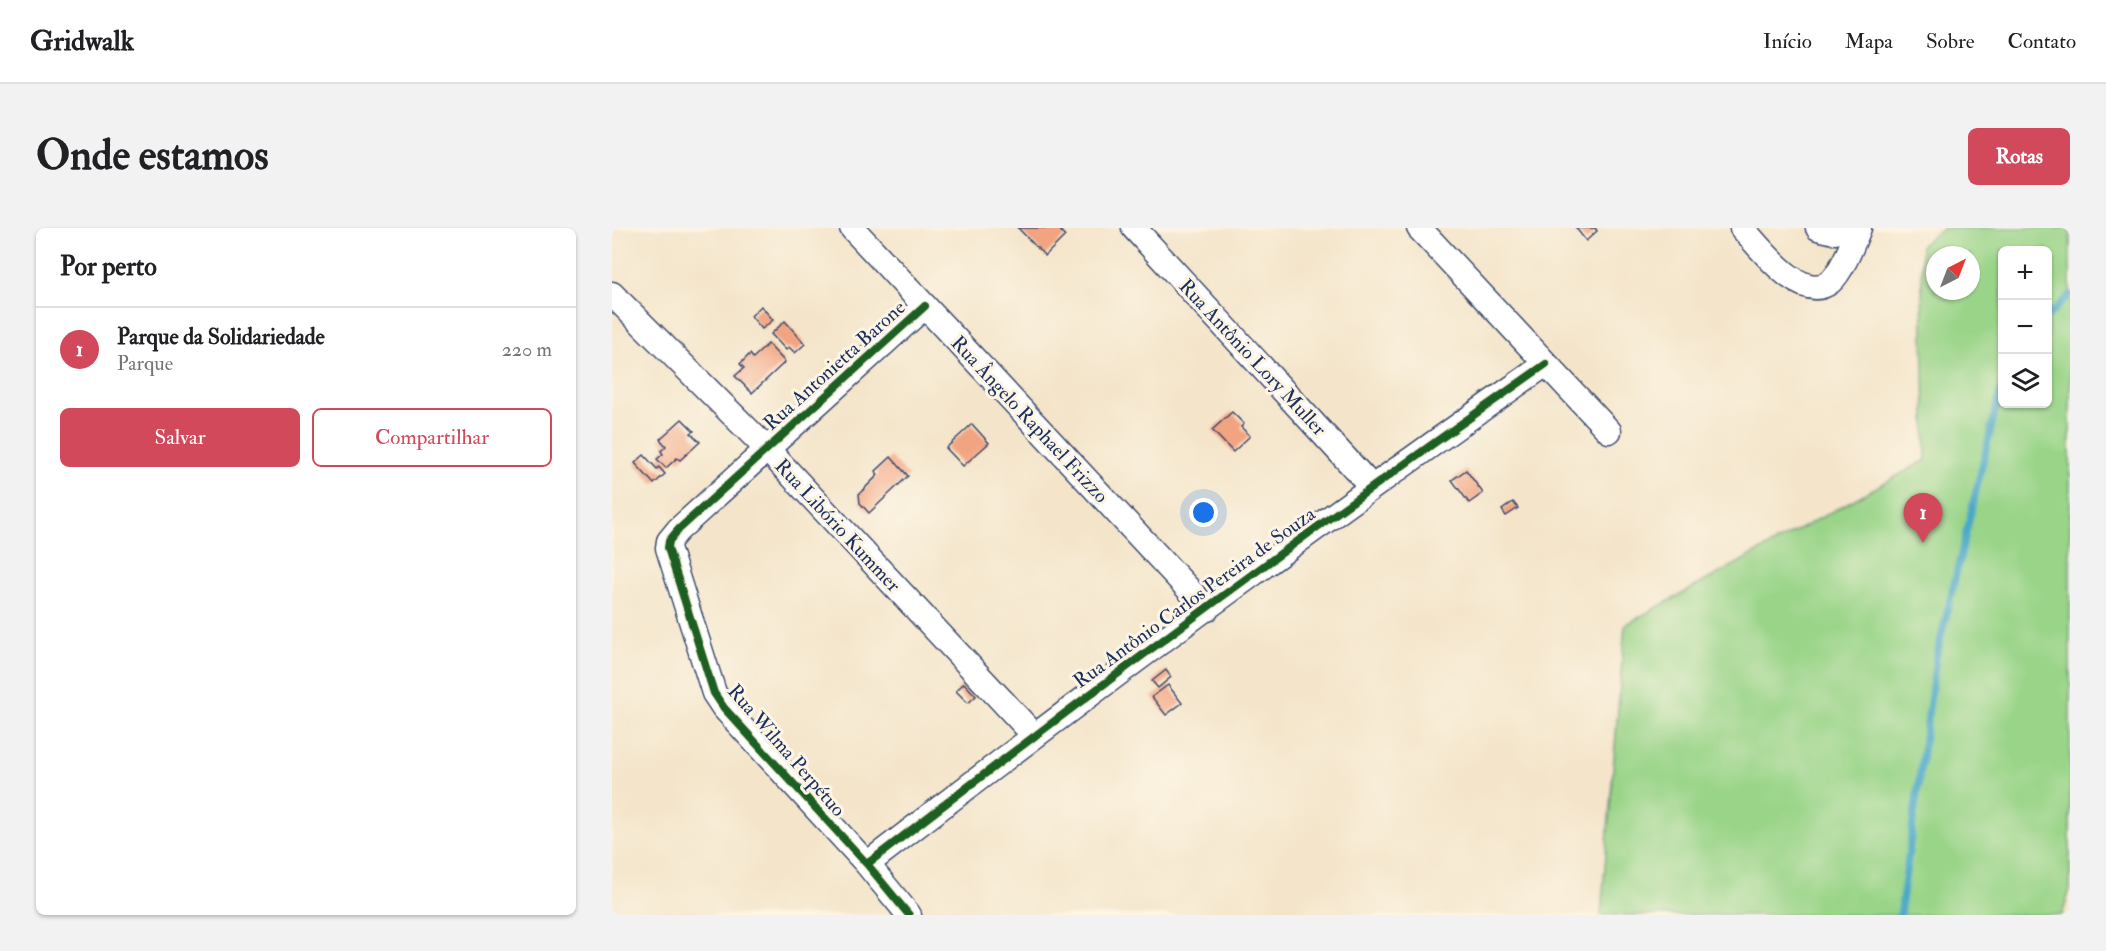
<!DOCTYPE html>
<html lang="pt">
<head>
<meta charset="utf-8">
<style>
	:root { --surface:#fff; --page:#f2f2f2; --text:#202124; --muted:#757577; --line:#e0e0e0; --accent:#d1495b }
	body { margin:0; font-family:"IM FELL Double Pica",serif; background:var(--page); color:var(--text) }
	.controls { position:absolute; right:18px; top:18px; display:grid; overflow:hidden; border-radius:9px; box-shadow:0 2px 4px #0004 }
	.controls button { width:54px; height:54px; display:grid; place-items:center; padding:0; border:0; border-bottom:2px solid var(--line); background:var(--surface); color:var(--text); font:30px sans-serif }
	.compass { position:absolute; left:1314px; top:18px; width:54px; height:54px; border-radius:50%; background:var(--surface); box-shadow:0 2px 4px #0004; rotate:42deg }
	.you { position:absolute; left:592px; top:285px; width:21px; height:21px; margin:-15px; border:4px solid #fff; border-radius:50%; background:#1a73e8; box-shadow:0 0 0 9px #1a73e833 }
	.badge { display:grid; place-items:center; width:39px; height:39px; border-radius:50%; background:var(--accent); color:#fff; font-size:20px; font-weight:700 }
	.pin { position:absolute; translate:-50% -50px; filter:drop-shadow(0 2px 3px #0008) }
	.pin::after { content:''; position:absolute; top:32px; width:21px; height:18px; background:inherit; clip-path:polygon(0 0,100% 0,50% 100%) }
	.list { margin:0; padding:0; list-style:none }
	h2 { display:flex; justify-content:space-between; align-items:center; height:78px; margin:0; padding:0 24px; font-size:26px }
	h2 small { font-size:20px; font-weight:400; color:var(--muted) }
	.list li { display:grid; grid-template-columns:39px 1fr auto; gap:18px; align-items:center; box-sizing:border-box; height:84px; padding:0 24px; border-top:2px solid var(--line) }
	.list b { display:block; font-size:22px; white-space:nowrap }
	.list p { margin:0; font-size:20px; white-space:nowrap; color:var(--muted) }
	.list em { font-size:20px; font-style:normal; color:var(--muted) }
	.actions { display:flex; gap:12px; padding:18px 24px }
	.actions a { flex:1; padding:14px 0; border:2px solid var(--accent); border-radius:9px; text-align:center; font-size:21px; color:var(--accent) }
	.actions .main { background:var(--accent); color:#fff }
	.icon { flex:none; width:33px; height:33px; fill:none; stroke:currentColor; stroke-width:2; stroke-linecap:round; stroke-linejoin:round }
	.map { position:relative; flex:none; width:1458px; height:687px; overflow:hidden; border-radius:9px }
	header { display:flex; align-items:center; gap:36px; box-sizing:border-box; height:84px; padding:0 30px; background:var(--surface); border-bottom:2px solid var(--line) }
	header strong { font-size:28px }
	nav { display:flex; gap:33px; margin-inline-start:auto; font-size:21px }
	.intro { display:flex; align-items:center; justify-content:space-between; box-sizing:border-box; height:144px; padding:0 36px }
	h1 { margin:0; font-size:42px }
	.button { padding:15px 27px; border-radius:9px; background:var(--accent); color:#fff; font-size:21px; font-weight:700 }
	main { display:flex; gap:36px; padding:0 36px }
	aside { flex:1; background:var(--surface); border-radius:9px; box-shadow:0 2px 4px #0004 }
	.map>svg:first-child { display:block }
	.green { fill:#99d488; stroke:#5a8273; stroke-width:1.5; fill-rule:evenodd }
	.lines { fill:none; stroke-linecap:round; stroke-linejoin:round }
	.stream { stroke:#49a8c8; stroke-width:7 }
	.building { fill:#f2a380 }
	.street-casing { stroke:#3c4a6e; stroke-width:27 }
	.street { stroke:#fff; stroke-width:24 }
	.cycleway-casing { stroke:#fcf5e5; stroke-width:11 }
	.cycleway { stroke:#1b5e20; stroke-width:8 }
	.labels { text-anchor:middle; stroke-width:6; stroke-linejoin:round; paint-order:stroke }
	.street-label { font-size:20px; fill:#1b2f5e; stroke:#fcf5e5 }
</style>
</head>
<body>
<header>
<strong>Gridwalk</strong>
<nav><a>Início</a><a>Mapa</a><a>Sobre</a><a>Contato</a></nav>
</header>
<div class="intro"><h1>Onde estamos</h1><a class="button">Rotas</a></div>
<main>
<aside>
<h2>Por perto<small></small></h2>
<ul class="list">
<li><span class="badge">1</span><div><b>Parque da Solidariedade</b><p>Parque</p></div><em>220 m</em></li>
</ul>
<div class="actions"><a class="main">Salvar</a><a>Compartilhar</a></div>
</aside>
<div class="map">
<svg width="1458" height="687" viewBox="0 0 1458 687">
	<rect width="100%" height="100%" fill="#fcf5e5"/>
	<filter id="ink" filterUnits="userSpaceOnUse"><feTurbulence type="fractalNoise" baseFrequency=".0167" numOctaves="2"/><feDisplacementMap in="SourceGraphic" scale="12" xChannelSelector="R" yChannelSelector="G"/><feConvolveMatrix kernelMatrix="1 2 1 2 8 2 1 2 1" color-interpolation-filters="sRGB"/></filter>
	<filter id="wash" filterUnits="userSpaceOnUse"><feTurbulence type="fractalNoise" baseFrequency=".008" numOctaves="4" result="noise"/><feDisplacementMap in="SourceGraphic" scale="24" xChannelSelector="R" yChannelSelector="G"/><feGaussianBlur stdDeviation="1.35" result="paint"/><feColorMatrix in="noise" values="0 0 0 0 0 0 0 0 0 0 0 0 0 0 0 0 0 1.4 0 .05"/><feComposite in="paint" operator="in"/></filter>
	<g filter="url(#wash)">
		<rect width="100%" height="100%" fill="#f4e5ca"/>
		<path class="green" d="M 1332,0 L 1458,0 L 1458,662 L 1450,687 L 989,687 L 1013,397 L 1314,232 L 1309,17 ZM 1390,22 L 1436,22 L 1436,176 L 1390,176 ZM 1323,27 L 1359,27 L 1359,63 L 1323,63 Z"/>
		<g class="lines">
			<path class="stream" d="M 1436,88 L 1458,67
				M 1288,687 L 1324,430 L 1390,155"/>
		</g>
		<g id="blocks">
			<path class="building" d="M 406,0 L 446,0 L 453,8 L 433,28 Z
				M 964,0 L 983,0 L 985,3 L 974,13 Z
				M 149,78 L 161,92 L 150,101 L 139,88 Z
				M 173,93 L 193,116 L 183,125 L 177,119 L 174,122 L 159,106 Z
				M 156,116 L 173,134 L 140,165 L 123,148 L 132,140 L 128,136 L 138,126 L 141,130 Z
				M 620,184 L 632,196 L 629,199 L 638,208 L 621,224 L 600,202 Z
				M 70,191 L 82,203 L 79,205 L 88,214 L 68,232 L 65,230 L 54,240 L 45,231 L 51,226 L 49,223 L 54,218 L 48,211 Z
				M 360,196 L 377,215 L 351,238 L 334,220 Z
				M 32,227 L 45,241 L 47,239 L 53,246 L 42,256 L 23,235 Z
				M 279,229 L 296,248 L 257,285 L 248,275 L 247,266 L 266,247 L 264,243 Z
				M 854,242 L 871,265 L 857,275 L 840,252 Z
				M 901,274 L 906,280 L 894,288 L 890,282 Z
				M 554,442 L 559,449 L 546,460 L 540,453 Z
				M 352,455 L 364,468 L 356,475 L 344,463 Z
				M 556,457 L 570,475 L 554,487 L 540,469 Z"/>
		</g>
	</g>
	<g filter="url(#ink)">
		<use href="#blocks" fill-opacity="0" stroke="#3c4a6e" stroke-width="1.5"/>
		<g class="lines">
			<defs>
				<path id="street" d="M 240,0 L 595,381
					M 522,0 L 759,258
					M 807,0 L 997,203
					M 1130,0 C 1147,18 1189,76 1218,54 C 1230,44 1241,15 1247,0
					M 1206,0 L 1223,4 L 1234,0
					M 0,66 L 154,220 L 422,507
					M 255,636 C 478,464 704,297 934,136
					M 297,687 L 255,636 L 112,480 L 102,465 L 56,320 L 57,313 L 66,302 L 313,78"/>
			</defs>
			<use href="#street" class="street-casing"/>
			<use href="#street" class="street"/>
			<defs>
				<path id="cycleway" d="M 255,636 C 478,464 704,297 934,136
					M 297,687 L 255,636 L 112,480 L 102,465 L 56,320 L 57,313 L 66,302 L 313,78"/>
			</defs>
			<use href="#cycleway" class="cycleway-casing"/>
			<use href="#cycleway" class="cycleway"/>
		</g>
	</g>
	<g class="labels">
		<g class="street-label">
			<text transform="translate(641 129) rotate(47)" y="7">Rua Antônio Lory Muller</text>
			<text transform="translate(222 137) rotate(-42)" y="7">Rua Antonietta Barone</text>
			<text transform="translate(418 191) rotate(47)" y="7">Rua Ângelo Raphael Frizzo</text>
			<text transform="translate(226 297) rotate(47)" y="7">Rua Libório Kummer</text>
			<text transform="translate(582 369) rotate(-36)" y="7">Rua Antônio Carlos Pereira de Souza</text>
			<text transform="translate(175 522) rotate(49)" y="7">Rua Wilma Perpétuo</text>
		</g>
	</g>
</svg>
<div class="controls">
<button>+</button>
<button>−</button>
<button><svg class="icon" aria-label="layers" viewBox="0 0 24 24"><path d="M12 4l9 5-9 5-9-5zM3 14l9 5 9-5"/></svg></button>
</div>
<svg class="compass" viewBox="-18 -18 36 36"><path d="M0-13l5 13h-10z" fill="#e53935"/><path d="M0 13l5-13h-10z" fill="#757577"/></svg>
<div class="you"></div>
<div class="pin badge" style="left:1311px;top:315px">1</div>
</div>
</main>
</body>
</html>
